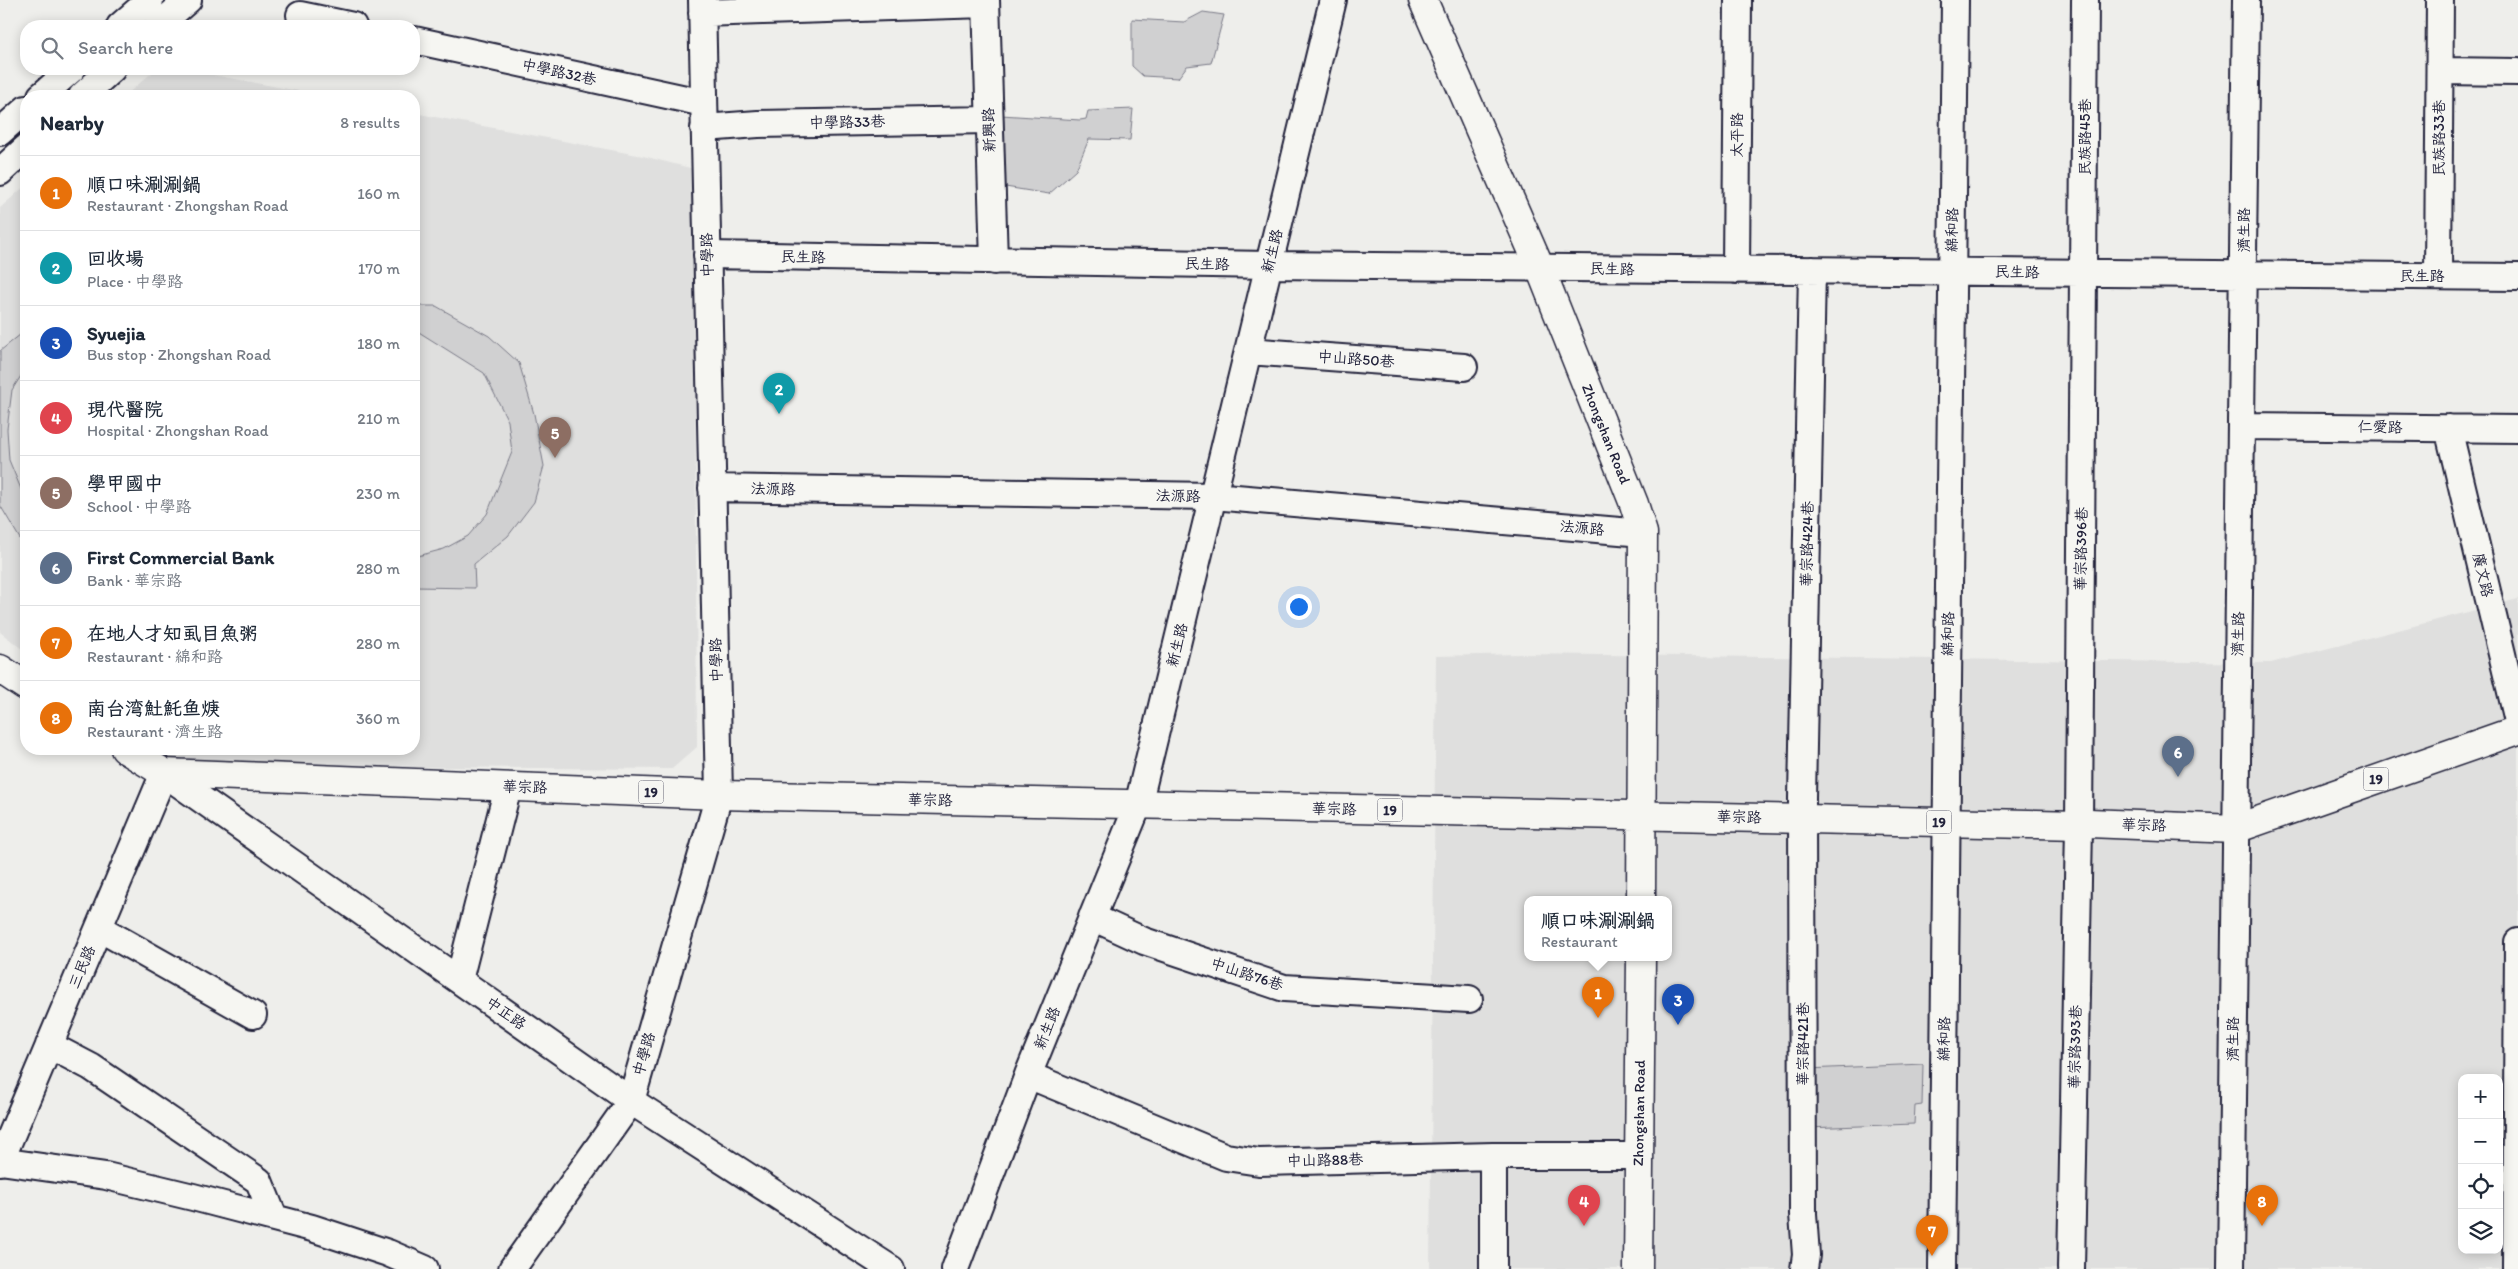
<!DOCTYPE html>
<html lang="en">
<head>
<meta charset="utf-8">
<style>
	:root { --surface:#fff; --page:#f2f2f3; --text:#1f2937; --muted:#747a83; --line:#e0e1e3; --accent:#db2777 }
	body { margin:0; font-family:Itim,"LXGW WenKai TC",sans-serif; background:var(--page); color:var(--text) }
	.controls { position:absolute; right:15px; bottom:15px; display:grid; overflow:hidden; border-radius:10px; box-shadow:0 2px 12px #0003 }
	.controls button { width:45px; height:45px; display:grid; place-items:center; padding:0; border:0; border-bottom:1px solid var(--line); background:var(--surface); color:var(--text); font:25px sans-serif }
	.you { position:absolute; left:1298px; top:606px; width:18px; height:18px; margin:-12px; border:4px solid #fff; border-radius:50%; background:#1a73e8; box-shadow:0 0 0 8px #1a73e833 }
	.badge { display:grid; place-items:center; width:32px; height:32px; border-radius:50%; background:var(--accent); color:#fff; font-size:16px; font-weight:700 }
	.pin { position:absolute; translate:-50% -41px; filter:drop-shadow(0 1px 2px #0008) }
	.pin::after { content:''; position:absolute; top:26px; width:18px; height:15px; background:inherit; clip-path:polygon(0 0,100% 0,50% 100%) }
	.popup { position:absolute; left:1524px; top:896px; width:148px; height:65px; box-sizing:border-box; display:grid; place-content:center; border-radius:10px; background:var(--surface); filter:drop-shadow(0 1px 4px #0005); font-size:16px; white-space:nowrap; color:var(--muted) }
	.popup b { font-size:19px; color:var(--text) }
	.popup::after { content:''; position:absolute; left:50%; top:100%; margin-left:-10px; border:10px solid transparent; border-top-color:var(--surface) }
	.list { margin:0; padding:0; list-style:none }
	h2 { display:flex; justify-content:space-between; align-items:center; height:65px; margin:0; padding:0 20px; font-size:21px }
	h2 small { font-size:16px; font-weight:400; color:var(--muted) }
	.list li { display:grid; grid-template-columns:32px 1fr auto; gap:15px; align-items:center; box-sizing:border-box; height:75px; padding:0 20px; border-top:1px solid var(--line) }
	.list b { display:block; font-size:19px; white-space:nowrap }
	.list p { margin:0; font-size:16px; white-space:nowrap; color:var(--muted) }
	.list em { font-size:16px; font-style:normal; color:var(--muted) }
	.icon { flex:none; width:28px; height:28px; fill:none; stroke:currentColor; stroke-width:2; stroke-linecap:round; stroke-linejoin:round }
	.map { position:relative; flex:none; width:2518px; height:1269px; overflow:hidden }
	.search { position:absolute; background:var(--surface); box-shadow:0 2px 12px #0003; left:20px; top:20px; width:400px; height:55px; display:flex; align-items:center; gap:12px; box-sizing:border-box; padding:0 18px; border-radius:20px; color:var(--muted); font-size:19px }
	.panel { position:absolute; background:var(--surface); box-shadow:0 2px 12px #0003; left:20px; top:90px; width:400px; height:665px; border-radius:20px }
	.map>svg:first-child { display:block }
	.built { fill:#dfdfde; fill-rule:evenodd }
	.green { fill:#d0d0d1; stroke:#797986 }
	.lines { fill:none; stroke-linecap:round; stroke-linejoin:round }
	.minor-casing { stroke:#22223b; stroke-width:30 }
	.major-casing { stroke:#22223b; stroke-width:31 }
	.minor { stroke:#f6f6f2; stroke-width:26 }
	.major { stroke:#f6f6f2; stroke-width:28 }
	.labels { text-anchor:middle; stroke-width:4; stroke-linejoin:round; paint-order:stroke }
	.shield { fill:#f6f6f2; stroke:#626272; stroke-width:1 }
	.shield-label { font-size:14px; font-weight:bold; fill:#22223b }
	.street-label { font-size:15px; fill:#22223b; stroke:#f6f6f2 }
</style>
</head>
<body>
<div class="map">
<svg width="2518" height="1269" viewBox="0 0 2518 1269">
	<rect width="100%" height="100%" fill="#eeeeeb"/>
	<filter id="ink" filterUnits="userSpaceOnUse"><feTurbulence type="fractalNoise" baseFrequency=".02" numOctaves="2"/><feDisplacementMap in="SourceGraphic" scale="10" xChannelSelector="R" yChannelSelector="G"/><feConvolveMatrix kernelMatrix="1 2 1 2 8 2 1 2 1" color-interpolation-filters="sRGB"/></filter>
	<g filter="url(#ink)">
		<path class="built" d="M 156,69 L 181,69 L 326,96 L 125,96 Z
			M 414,113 L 643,156 L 694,169 L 697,747 L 672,769 L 176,765 L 155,749 L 414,749 Z
			M 26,185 L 26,652 L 0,632 L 0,208 Z
			M 2518,599 L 2518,1269 L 1430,1269 L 1436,656 L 1521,654 L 2271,663 ZM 1528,899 L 1668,899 L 1668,957 L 1528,957 ZM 2462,1078 L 2499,1078 L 2499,1250 L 2462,1250 Z"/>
		<path class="green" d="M 1203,12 L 1224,15 L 1211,63 L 1187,66 L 1178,78 L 1143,76 L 1132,66 L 1132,19 L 1184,22 Z
			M 1133,109 L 1130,140 L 1089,139 L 1076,170 L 1049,194 L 999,186 L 1001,115 L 1080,120 L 1086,119 L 1088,111 Z
			M 414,306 L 436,306 L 489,336 L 519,363 L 534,414 L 544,466 L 534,502 L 508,536 L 474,564 L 475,588 L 414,587 L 414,557 L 444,549 L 468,536 L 487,514 L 512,452 L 508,421 L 484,373 L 414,329 Z
			M 26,330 L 26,368 L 12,390 L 7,429 L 9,460 L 26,501 L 26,581 L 26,549 L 0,505 L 0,351 Z
			M 1923,1064 L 1922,1105 L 1915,1106 L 1914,1124 L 1807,1128 L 1807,1069 Z"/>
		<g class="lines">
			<defs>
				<path id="minor" d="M 986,0 L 994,261
					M 702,13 L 986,4
					M 300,15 L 353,26
					M 120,26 L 150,0
					M 158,26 L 188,0
					M 414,40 L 704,103
					M 2440,71 L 2518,72
					M 41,96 L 72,69
					M 82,96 L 112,69
					M 704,128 L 758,124 L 989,120
					M 0,132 L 26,109
					M 0,172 L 26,148
					M 707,255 L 1269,265 L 2518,277
					M 1736,270 L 1738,0
					M 2438,276 L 2440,0
					M 1248,351 L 1464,367
					M 2242,426 L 2518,429
					M 2448,428 L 2518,721
					M 712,488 L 1213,496 L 1643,533
					M 1092,917 L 1144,941 L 1284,988 L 1469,999
					M 99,928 L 253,1015
					M 459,980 L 508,787
					M 49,1045 L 91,1067 L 259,1181 L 274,1218
					M 1028,1075 L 1226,1157 L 1259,1162 L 1493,1156 L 1639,1156
					M 0,1161 L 106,1176 L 193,1197 L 312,1228 L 388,1253 L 425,1269
					M 0,1162 L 164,773 L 631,1101 L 891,1269
					M 512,1269 L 631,1101 L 719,795 L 702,0
					M 955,1269 L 1028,1075 L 1138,805 L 1333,0
					M 1493,1269 L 1493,1156
					M 1804,1269 L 1806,1255 L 1803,1214 L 1802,798 L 1812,270
					M 1942,1269 L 1955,0
					M 2071,1269 L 2079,825 L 2085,0
					M 2231,1269 L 2246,0
					M 2516,1269 L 2518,942"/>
				<path id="major" d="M 1423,0 L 1540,268 L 1634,504 L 1643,533 L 1641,899
					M 0,669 L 26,686
					M 125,749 L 164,773 L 719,795 L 2079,825 L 2089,823 L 2235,829 L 2518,730
					M 1638,1269 L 1641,957"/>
			</defs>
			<use href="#minor" class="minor-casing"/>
			<use href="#major" class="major-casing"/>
			<use href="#minor" class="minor"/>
			<use href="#major" class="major"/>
		</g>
	</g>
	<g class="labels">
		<g class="shield">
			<rect x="2363.5" y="767.5" width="25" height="23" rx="4"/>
			<rect x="638.5" y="780.5" width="25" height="23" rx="4"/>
			<rect x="1377.5" y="798.5" width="25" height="23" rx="4"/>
			<rect x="1926.5" y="810.5" width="25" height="23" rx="4"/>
		</g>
		<g class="shield-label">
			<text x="2376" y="784">19</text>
			<text x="651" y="797">19</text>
			<text x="1390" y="815">19</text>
			<text x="1939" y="827">19</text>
		</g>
		<g class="street-label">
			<text transform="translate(559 72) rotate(12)" y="5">中學路32巷</text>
			<text transform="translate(847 122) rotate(-1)" y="5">中學路33巷</text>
			<text transform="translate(989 130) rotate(-92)" y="5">新興路</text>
			<text transform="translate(1737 135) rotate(-90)" y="5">太平路</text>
			<text transform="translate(2085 137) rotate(-90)" y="5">民族路45巷</text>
			<text transform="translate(2439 138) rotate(-90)" y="5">民族路33巷</text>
			<text transform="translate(1952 230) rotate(-89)" y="5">綿和路</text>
			<text transform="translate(2244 230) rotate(-90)" y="5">濟生路</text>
			<text transform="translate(1272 251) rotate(-76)" y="5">新生路</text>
			<text transform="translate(707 255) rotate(-91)" y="5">中學路</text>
			<text transform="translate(803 257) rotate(1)" y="5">民生路</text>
			<text transform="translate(1207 264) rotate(1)" y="5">民生路</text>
			<text transform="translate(1612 269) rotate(1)" y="5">民生路</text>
			<text transform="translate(2017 272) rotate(1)" y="5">民生路</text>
			<text x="2422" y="281">民生路</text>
			<text transform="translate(1356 359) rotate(4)" y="5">中山路50巷</text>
			<text transform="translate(2380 427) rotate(1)" y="5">仁愛路</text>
			<text transform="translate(1606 434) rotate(68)" y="5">Zhongshan Road</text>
			<text transform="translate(773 489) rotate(1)" y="5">法源路</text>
			<text transform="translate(1178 496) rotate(1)" y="5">法源路</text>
			<text transform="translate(1582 528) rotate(5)" y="5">法源路</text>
			<text transform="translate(1807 544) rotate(-89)" y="5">華宗路424巷</text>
			<text transform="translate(2081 549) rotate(-89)" y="5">華宗路396巷</text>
			<text transform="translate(2483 575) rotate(77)" y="5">廣文路</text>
			<text transform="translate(1948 634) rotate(-89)" y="5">綿和路</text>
			<text transform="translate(2238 634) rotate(-89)" y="5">濟生路</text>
			<text transform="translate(1177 645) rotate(-76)" y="5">新生路</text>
			<text transform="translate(716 660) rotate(-91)" y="5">中學路</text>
			<text transform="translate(525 787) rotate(2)" y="5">華宗路</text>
			<text transform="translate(930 800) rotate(1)" y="5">華宗路</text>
			<text transform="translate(1334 809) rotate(1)" y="5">華宗路</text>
			<text transform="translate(1739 817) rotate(1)" y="5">華宗路</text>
			<text transform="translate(2144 825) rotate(2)" y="5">華宗路</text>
			<text transform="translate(82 967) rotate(-67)" y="5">三民路</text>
			<text transform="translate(1247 974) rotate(18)" y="5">中山路76巷</text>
			<text transform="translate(506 1013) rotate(35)" y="5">中正路</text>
			<text transform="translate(1047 1028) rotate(-68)" y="5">新生路</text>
			<text transform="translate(1944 1039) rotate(-89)" y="5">綿和路</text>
			<text transform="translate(2233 1039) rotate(-90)" y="5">濟生路</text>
			<text transform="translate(1803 1044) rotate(-90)" y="5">華宗路421巷</text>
			<text transform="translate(2075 1047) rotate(-89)" y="5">華宗路393巷</text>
			<text transform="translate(644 1054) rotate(-74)" y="5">中學路</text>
			<text transform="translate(1639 1113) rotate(-89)" y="5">Zhongshan Road</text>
			<text transform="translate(1325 1160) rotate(-1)" y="5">中山路88巷</text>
		</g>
	</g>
</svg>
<div class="controls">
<button>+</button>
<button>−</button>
<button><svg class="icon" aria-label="locate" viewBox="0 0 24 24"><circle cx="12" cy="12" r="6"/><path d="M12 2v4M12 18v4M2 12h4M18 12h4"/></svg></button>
<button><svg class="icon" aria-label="layers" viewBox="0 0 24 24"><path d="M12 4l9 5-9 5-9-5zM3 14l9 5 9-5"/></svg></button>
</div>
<div class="you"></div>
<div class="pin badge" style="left:1598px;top:1018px;background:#e8710a">1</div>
<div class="popup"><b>順口味涮涮鍋</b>Restaurant</div>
<div class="pin badge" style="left:779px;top:414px;background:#0f9aa8">2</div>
<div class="pin badge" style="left:1678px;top:1025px;background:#1a4fb4">3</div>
<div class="pin badge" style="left:1584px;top:1226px;background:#e0444e">4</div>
<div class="pin badge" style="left:555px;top:458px;background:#8d6e63">5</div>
<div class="pin badge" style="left:2178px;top:777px;background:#5c6f8a">6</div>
<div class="pin badge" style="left:1932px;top:1256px;background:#e8710a">7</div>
<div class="pin badge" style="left:2262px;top:1226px;background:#e8710a">8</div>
<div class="search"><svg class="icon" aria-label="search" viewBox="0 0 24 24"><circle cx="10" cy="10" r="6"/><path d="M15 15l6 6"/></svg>Search here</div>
<section class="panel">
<h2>Nearby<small>8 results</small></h2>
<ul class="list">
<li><span class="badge" style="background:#e8710a">1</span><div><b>順口味涮涮鍋</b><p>Restaurant · Zhongshan Road</p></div><em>160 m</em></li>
<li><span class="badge" style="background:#0f9aa8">2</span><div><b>回收場</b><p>Place · 中學路</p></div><em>170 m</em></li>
<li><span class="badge" style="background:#1a4fb4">3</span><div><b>Syuejia</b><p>Bus stop · Zhongshan Road</p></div><em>180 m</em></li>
<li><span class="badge" style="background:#e0444e">4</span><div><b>現代醫院</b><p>Hospital · Zhongshan Road</p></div><em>210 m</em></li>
<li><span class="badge" style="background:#8d6e63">5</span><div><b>學甲國中</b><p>School · 中學路</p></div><em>230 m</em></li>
<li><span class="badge" style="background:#5c6f8a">6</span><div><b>First Commercial Bank</b><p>Bank · 華宗路</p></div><em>280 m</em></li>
<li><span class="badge" style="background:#e8710a">7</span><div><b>在地人才知虱目魚粥</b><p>Restaurant · 綿和路</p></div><em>280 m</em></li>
<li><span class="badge" style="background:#e8710a">8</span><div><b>南台湾𩵚魠鱼焿</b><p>Restaurant · 濟生路</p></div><em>360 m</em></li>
</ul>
</section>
</div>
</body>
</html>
